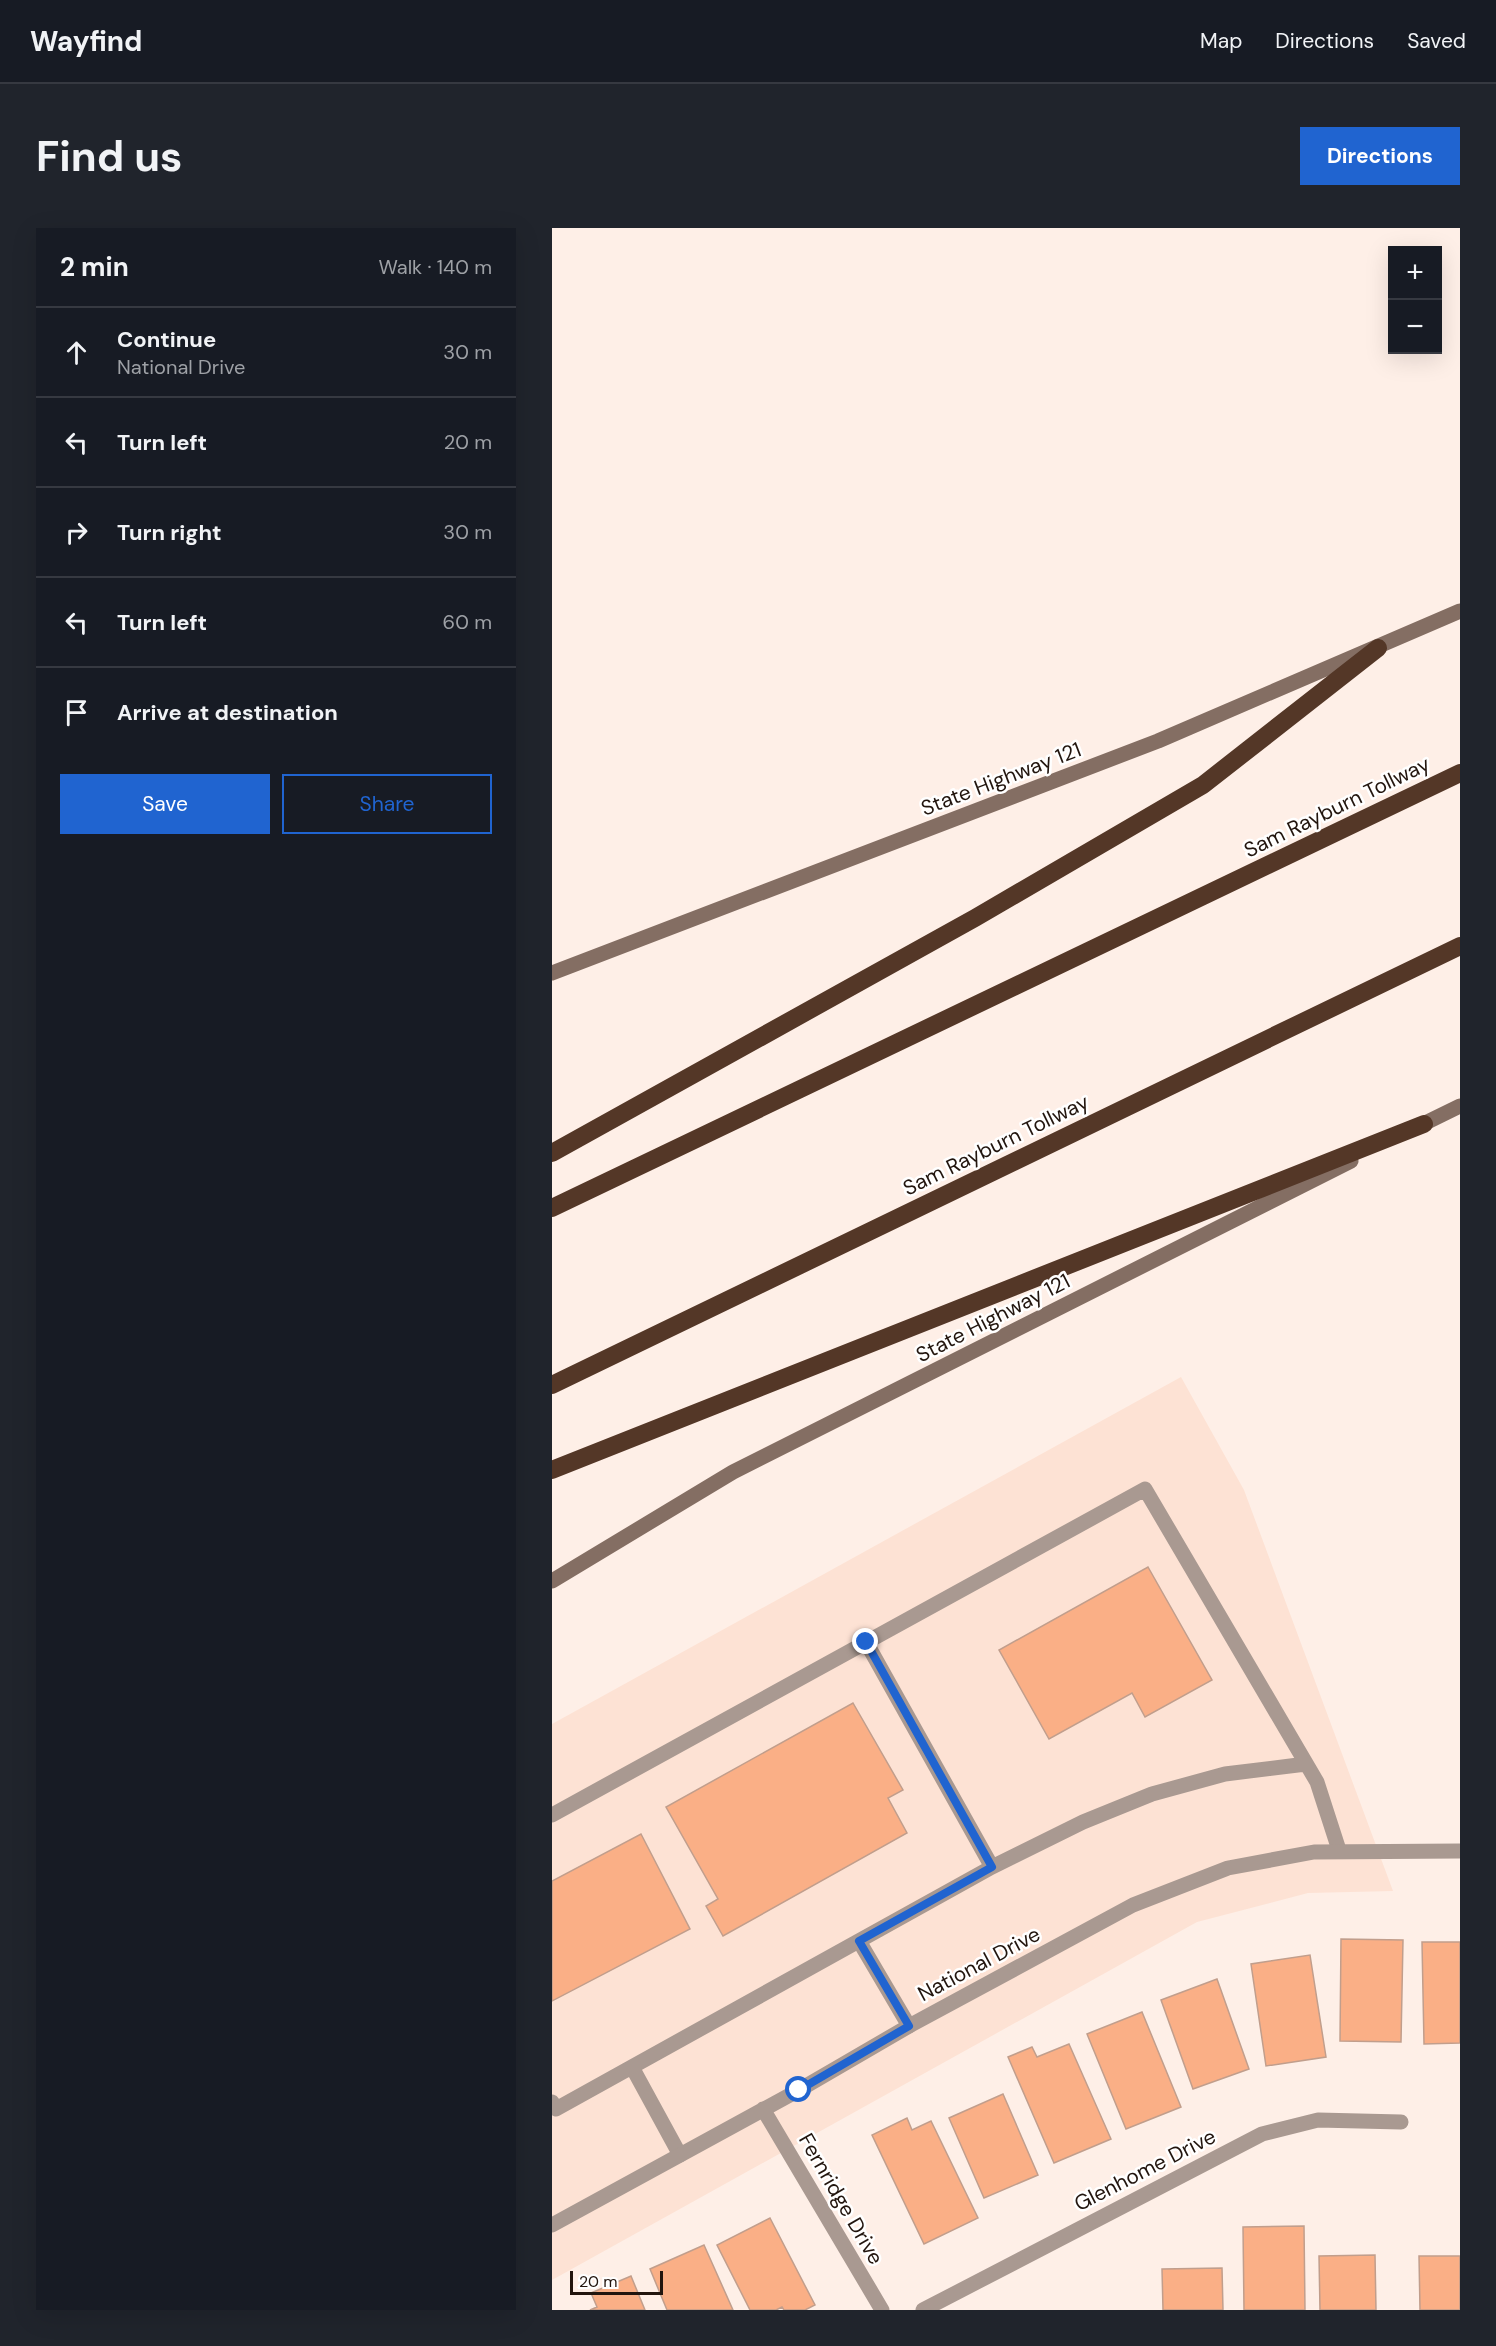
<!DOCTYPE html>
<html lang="en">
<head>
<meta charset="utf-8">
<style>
	:root { --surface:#171b24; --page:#20242c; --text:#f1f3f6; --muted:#9ea1a6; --line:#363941; --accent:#2064d0 }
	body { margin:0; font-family:"DM Sans",sans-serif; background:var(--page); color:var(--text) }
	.controls { position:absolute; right:18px; top:18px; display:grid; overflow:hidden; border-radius:0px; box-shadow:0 6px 24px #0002 }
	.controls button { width:54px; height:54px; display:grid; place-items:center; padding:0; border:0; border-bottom:2px solid var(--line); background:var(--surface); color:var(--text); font:30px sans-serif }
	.scale { position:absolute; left:18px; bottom:15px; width:93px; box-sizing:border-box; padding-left:6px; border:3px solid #22150e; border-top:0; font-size:16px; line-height:21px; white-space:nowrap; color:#22150e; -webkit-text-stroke:4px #fff; paint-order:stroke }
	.stop { position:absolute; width:18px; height:18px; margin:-14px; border:4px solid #2064d0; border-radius:50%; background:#fff }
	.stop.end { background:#2064d0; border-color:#fff; box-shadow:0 2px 6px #0008 }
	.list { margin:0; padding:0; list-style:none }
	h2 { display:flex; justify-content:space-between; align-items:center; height:78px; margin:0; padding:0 24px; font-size:26px }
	h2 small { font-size:20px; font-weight:400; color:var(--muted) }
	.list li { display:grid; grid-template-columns:39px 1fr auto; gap:18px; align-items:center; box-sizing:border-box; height:90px; padding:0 24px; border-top:2px solid var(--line) }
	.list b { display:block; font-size:22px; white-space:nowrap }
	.list p { margin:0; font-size:20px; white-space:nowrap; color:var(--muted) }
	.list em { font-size:20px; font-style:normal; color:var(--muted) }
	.actions { display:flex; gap:12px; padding:18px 24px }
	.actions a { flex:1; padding:14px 0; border:2px solid var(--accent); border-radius:0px; text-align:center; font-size:21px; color:var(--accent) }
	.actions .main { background:var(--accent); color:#fff }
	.icon { flex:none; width:33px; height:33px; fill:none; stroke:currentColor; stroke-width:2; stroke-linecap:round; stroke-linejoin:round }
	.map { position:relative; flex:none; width:908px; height:2082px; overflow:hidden; border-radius:0px }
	header { display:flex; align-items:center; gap:36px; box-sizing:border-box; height:84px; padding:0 30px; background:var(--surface); border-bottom:2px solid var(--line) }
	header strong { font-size:28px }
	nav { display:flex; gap:33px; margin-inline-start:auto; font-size:21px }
	.intro { display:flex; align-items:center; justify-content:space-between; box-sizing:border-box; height:144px; padding:0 36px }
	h1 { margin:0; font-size:42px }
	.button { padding:15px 27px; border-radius:0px; background:var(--accent); color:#fff; font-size:21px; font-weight:700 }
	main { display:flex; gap:36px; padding:0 36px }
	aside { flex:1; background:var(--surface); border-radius:0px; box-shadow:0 6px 24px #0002 }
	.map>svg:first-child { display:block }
	.built { fill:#fde2d4 }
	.building { fill:#faaf86; stroke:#c19e8c; stroke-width:1.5 }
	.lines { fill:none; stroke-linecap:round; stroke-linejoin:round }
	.lane { stroke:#a99991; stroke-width:15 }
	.street { stroke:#a99991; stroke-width:15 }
	.secondary { stroke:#846e63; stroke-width:15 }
	.highway { stroke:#543727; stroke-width:18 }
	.route { stroke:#2064d0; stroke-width:8 }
	.labels { text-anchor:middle; stroke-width:5; stroke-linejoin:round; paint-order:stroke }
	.street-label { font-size:21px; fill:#22150e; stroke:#fff }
</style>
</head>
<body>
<header>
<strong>Wayfind</strong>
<nav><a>Map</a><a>Directions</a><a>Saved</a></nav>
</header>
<div class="intro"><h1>Find us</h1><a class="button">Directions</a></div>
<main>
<aside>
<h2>2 min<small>Walk · 140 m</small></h2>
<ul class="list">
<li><svg class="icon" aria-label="ahead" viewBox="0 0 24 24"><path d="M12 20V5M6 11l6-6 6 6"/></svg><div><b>Continue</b><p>National Drive</p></div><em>30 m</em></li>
<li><svg class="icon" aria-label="left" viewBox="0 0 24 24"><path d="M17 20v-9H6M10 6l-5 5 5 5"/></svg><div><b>Turn left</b></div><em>20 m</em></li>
<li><svg class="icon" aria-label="right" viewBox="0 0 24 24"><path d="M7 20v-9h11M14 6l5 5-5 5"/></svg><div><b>Turn right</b></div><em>30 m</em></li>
<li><svg class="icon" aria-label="left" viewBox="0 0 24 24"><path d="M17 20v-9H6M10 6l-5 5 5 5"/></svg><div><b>Turn left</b></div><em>60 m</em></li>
<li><svg class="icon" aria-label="arrive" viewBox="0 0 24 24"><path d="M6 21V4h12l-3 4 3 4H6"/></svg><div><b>Arrive at destination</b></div></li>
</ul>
<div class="actions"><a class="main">Save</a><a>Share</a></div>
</aside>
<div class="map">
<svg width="908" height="2082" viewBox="0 0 908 2082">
	<rect width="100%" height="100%" fill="#feefe7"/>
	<path class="built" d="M 629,1149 L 692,1262 L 841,1663 L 756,1665 L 645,1694 L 0,2052 L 0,1496 Z"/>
	<path class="building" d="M 596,1339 L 660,1452 L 593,1489 L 580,1465 L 497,1511 L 447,1422 Z
		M 301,1475 L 351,1562 L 336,1570 L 355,1605 L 171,1708 L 154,1678 L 166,1671 L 114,1579 Z
		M 89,1606 L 138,1701 L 0,1773 L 0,1653 Z
		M 789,1711 L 851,1712 L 849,1814 L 788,1813 Z
		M 870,1714 L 908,1714 L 908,1815 L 872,1816 Z
		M 758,1727 L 774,1829 L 714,1838 L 699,1736 Z
		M 665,1751 L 697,1841 L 641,1861 L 609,1772 Z
		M 590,1784 L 629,1879 L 574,1901 L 535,1806 Z
		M 517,1816 L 559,1911 L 502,1935 L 456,1829 L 480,1819 L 485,1829 Z
		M 451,1866 L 486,1947 L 432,1970 L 397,1890 Z
		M 355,1890 L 360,1902 L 379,1893 L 426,1990 L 372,2016 L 320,1907 Z
		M 218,1990 L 263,2077 L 253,2082 L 232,2082 L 230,2079 L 224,2082 L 198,2082 L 165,2017 Z
		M 752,1998 L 753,2082 L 692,2082 L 691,1999 Z
		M 152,2017 L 181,2082 L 115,2082 L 98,2041 Z
		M 823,2027 L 824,2082 L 768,2082 L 767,2028 Z
		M 867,2028 L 908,2028 L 908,2082 L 868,2082 Z
		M 670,2040 L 671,2082 L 611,2082 L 610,2041 Z
		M 79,2048 L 93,2082 L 38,2082 L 45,2079 L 39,2065 Z"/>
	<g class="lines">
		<path class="lane" d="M 314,1414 L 440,1639
			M 0,1587 L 593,1261 L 765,1554 L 787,1622
			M 307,1713 L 357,1798
			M 80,1839 L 128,1927
			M 0,1874 L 4,1881 L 440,1639 L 531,1594 L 600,1566 L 673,1546 L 754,1536"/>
		<path class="street" d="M 211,1881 L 330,2082
			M 0,1997 L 247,1862 L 357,1798 L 581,1677 L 676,1640 L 762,1624 L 908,1623
			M 371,2082 L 710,1906 L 766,1892 L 849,1894"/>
		<path class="secondary" d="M 0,745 L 606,513 L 908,383
			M 863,900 L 908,878
			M 0,1353 L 181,1244 L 799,933"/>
		<path class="highway" d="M 0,925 L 423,690 L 651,557 L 826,420
			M 0,980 L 908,545
			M 0,1157 L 908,718
			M 0,1242 L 872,896"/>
	</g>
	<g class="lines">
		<path class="route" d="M 247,1862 L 357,1798 L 307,1713 L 440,1639 L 314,1414"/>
	</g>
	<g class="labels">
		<g class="street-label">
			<text transform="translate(449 551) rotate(-21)" y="7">State Highway 121</text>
			<text transform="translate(785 579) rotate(-26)" y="7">Sam Rayburn Tollway</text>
			<text transform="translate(444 917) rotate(-26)" y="7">Sam Rayburn Tollway</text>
			<text transform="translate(441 1090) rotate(-27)" y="7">State Highway 121</text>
			<text transform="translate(427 1736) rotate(-28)" y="7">National Drive</text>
			<text transform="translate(593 1942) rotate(-27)" y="7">Glenhome Drive</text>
			<text transform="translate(289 1971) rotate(60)" y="7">Fernridge Drive</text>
		</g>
	</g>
</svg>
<div class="controls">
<button>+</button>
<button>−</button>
</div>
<div class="scale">20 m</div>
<div class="stop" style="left:247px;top:1862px"></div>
<div class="stop end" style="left:314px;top:1414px"></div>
</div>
</main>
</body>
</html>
